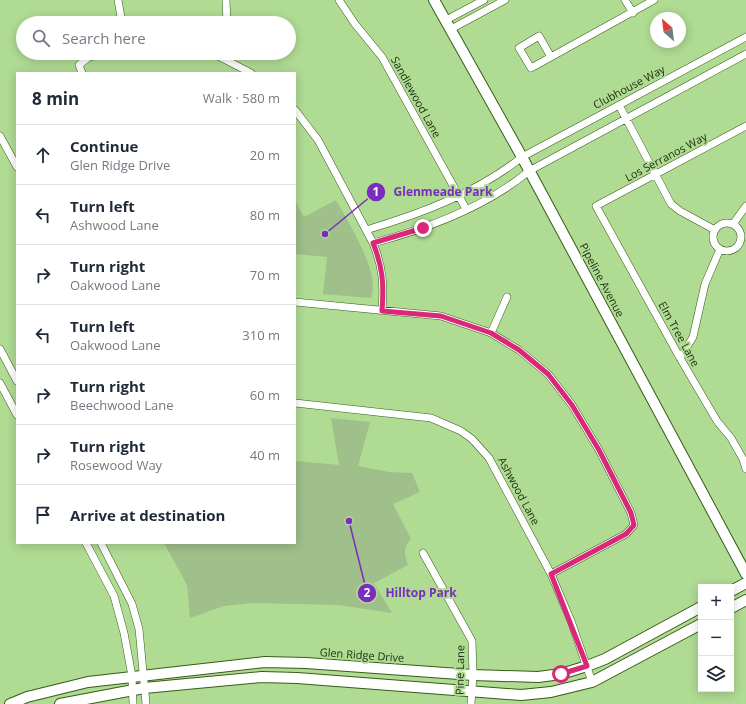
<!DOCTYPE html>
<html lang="en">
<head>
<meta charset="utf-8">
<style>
	:root { --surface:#fff; --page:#f6f6f7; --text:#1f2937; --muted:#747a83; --line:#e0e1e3 }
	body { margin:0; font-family:"Open Sans",sans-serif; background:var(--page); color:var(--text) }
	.controls { position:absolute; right:12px; bottom:12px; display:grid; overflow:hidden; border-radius:0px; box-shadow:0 2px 10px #0003 }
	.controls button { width:36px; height:36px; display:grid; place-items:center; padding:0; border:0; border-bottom:1px solid var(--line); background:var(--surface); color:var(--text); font:20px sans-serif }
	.compass { position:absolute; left:650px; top:12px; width:36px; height:36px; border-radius:50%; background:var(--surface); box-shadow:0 2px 10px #0003; rotate:332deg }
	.stop { position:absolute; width:12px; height:12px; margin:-9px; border:3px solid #db2777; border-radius:50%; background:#fff }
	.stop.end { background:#db2777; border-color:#fff; box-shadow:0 1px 4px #0008 }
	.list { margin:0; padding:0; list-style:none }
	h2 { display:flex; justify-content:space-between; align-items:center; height:52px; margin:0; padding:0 16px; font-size:17px }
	h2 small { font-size:13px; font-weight:400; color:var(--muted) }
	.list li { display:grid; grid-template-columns:26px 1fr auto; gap:12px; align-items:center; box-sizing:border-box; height:60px; padding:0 16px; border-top:1px solid var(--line) }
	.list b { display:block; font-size:15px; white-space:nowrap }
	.list p { margin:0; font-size:13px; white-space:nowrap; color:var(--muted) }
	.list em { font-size:13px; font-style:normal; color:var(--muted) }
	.icon { flex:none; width:22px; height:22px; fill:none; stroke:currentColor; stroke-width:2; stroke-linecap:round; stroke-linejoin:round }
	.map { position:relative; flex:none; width:746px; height:704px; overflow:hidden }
	.search { position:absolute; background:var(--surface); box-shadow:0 2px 10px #0003; left:16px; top:16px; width:280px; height:44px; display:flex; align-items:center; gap:10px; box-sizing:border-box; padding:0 14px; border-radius:22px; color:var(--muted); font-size:15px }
	.panel { position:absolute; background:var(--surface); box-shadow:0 2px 10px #0003; left:16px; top:72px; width:280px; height:472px; border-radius:0px }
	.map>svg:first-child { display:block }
	.green { fill:#9fbf8b }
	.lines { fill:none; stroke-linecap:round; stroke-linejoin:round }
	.street-casing { stroke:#375c17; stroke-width:8 }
	.secondary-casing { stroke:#375c17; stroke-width:12 }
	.street { stroke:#fff; stroke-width:7 }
	.secondary { stroke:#fff; stroke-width:10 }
	.route { stroke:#db2777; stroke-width:5 }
	.labels { text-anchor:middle; stroke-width:4; stroke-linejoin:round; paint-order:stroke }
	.street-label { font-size:11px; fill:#1b2c0f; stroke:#afdb93 }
	.leader { fill:none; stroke:#7b2cbf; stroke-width:1.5 }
	.callout-dot { fill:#7b2cbf; stroke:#afdb93; stroke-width:1.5 }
	.mark-label { font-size:12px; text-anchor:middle; font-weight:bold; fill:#fff }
	.callout-label { font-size:12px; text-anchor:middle; font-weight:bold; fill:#7b2cbf; stroke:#afdb93; stroke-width:4; stroke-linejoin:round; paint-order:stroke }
</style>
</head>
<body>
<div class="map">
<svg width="746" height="704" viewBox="0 0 746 704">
	<rect width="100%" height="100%" fill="#afdb93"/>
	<path class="green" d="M 336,200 C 348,222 381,273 371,298 L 323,294 L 327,257 L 295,254 L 295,201 L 304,217 Z
		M 331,418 L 370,422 L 358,466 L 389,472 L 412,473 L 420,492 L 393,504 L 411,539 C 403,547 404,554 408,565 L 374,583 L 392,613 L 339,605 L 251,603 L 224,606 L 190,618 L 187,585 L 164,543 L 295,543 L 295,461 L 339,465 Z"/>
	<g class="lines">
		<defs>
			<path id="street" d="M 118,0 L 122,23
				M 226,0 L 227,23
				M 339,0 L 355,24 L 382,57 L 466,209
				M 625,0 L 633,13
				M 446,20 L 484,0
				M 451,29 L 505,0
				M 206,53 L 220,57 L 251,73
				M 551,57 L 539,36 L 519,48 L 531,68 L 654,0
				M 82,73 L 79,65 L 89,57 L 107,53
				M 619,105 L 671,204 L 680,211 L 715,230
				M 295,110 L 318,140 L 373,243 C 383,268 384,284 382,311
				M 746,126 L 596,206 L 680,358 L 717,421 L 731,438 L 743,459 L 746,469
				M 0,136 L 17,167
				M713 237a14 14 0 1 1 28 0a14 14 0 1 1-28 0Z
				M 733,224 L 746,206
				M 366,230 C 420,214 477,193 522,157 L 746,37
				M 373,243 C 426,229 486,207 529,171 L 746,54
				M 295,302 L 441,316 L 491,333 L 519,350 L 548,374 L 572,405 L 599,450 L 631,513 L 634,525 L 626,534 L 551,574
				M 491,333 L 507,297
				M 0,349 L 17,381
				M 680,358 L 693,337 L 705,284 L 720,249
				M 0,383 L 17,415
				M 295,403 L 431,418 L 461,431 L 472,439 L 489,458 L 551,574 L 571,621 L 592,682
				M 86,543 L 114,596 L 124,633 L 132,676 L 133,704
				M 101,543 L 132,604 L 139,629 L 146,704
				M 423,553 L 472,641 L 473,675 L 471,704"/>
			<path id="secondary" d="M 434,0 L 522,157 L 746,574
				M 731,591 L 746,583
				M 731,608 L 746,600
				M 10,704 L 27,697 L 88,682 L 265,662 L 306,663 L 473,675 L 538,677 L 561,674 L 587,666 L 605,659 L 701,607
				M 60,704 L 144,688 L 262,677 L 297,678 L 521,695 L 551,692 L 592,682 L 701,624"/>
		</defs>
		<use href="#street" class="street-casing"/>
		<use href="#secondary" class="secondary-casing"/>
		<use href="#street" class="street"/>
		<use href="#secondary" class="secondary"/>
	</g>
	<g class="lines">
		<path class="route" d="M 423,228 L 373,243 C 383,268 384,284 382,311 L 441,316 L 491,333 L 519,350 L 548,374 L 572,405 L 599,450 L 631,513 L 634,525 L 626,534 L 551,574 L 587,666 L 561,674"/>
	</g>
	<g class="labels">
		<g class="street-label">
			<text transform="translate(629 87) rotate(-28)" y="4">Clubhouse Way</text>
			<text transform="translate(416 97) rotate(61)" y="4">Sandlewood Lane</text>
			<text transform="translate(666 157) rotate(-28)" y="4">Los Serranos Way</text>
			<text transform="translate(602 280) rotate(62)" y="4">Pipeline Avenue</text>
			<text transform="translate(679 334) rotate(61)" y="4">Elm Tree Lane</text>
			<text transform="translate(519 491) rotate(62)" y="4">Ashwood Lane</text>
			<text transform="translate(362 655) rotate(4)" y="4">Glen Ridge Drive</text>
			<text transform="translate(460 670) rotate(-89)" y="4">Pine Lane</text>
		</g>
	</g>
	<path class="leader" d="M325 234L376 192M349 521L367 593"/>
	<g class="callout-dot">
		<circle cx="325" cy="234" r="4"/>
		<circle cx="349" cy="521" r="4"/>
		<circle cx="376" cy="192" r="10"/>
		<circle cx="367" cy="593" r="10"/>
	</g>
	<g class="mark-label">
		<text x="376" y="196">1</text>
		<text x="367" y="597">2</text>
	</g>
	<g class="callout-label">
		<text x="443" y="196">Glenmeade Park</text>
		<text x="421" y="597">Hilltop Park</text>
	</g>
</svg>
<div class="controls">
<button>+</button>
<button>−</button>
<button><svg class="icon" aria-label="layers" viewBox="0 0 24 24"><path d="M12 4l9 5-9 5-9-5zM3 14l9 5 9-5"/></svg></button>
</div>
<svg class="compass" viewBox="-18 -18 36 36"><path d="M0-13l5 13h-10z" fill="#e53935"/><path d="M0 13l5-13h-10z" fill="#747a83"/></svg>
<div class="stop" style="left:561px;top:674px"></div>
<div class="stop end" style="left:423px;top:228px"></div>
<div class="search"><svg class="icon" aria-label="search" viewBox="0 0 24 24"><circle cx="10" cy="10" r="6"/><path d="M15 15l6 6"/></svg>Search here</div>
<section class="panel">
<h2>8 min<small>Walk · 580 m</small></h2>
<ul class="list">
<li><svg class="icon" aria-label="ahead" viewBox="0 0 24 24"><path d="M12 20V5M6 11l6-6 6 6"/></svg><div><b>Continue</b><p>Glen Ridge Drive</p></div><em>20 m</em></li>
<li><svg class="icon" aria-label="left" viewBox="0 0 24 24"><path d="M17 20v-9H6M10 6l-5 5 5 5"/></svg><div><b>Turn left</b><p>Ashwood Lane</p></div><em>80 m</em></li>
<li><svg class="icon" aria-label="right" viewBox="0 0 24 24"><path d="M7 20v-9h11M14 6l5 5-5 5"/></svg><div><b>Turn right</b><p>Oakwood Lane</p></div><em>70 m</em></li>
<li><svg class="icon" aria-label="left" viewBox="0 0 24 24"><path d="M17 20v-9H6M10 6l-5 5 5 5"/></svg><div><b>Turn left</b><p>Oakwood Lane</p></div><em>310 m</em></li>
<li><svg class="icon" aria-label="right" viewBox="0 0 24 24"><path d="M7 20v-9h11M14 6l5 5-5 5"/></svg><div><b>Turn right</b><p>Beechwood Lane</p></div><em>60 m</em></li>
<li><svg class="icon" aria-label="right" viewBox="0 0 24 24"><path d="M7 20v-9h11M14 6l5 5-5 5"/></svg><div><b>Turn right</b><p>Rosewood Way</p></div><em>40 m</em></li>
<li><svg class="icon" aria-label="arrive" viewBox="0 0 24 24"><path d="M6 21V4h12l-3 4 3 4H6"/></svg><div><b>Arrive at destination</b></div></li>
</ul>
</section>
</div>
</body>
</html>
